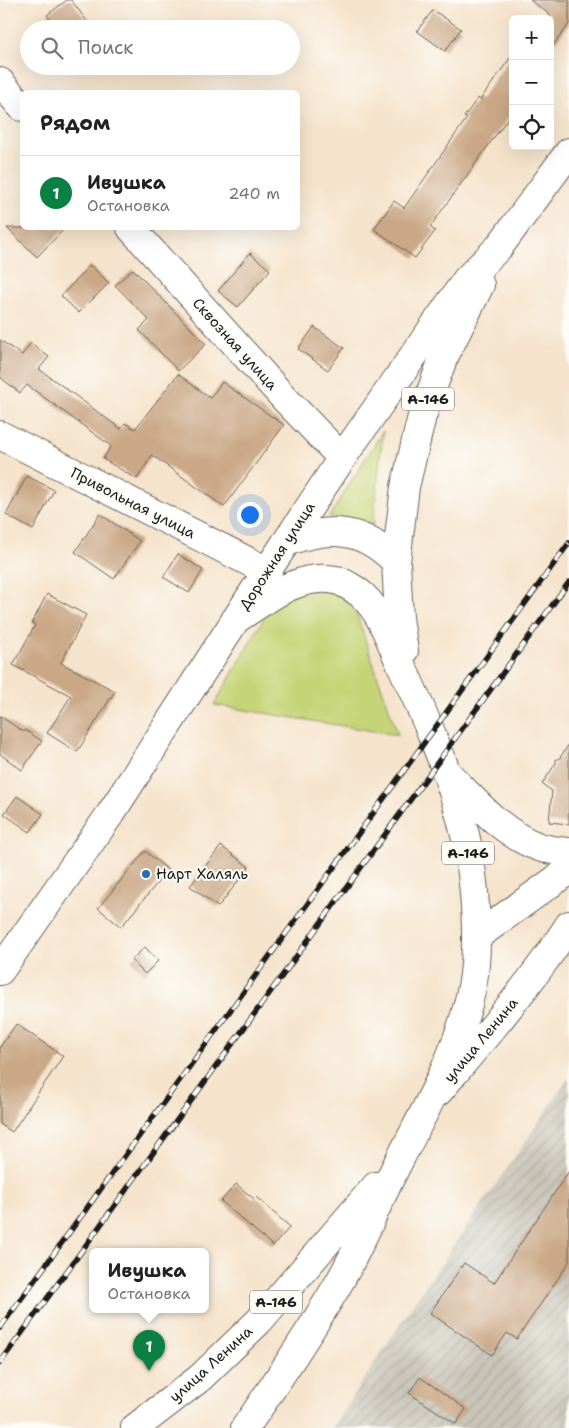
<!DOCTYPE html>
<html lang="ru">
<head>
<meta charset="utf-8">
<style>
	:root { --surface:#fff; --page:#f6f6f6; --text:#222; --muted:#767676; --line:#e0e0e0; --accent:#0b8043 }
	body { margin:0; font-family:"Shantell Sans",sans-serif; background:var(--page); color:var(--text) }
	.controls { position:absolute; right:15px; top:15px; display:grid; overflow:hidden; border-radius:8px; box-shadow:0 5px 20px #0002 }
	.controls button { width:45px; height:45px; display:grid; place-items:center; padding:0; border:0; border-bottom:1px solid var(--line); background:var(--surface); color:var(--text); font:25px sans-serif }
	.you { position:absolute; left:249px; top:514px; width:18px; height:18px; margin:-12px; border:4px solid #fff; border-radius:50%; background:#1a73e8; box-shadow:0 0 0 8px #1a73e833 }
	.badge { display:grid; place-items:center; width:32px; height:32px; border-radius:50%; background:var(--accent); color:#fff; font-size:16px; font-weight:700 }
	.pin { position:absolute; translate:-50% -41px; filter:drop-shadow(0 1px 2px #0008) }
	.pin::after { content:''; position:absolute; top:26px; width:18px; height:15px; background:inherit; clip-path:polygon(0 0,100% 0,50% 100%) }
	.popup { position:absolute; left:89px; top:1248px; width:120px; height:65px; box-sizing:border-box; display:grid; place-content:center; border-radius:8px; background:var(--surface); filter:drop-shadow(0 1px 4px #0005); font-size:16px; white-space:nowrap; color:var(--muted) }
	.popup b { font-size:19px; color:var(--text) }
	.popup::after { content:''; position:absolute; left:50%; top:100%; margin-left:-10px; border:10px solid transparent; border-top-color:var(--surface) }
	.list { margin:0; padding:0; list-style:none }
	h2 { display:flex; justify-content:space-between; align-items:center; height:65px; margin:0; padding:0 20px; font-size:21px }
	h2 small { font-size:16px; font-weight:400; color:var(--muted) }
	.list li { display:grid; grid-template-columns:32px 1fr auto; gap:15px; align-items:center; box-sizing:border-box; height:75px; padding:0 20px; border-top:1px solid var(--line) }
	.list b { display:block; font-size:19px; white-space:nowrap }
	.list p { margin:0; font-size:16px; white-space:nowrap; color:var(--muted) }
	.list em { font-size:16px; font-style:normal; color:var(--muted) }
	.icon { flex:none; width:28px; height:28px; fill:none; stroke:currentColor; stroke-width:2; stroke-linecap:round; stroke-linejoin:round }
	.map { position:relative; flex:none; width:569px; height:1428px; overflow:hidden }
	.search { position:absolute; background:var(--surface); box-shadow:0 5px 20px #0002; left:20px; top:20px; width:280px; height:55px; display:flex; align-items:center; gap:12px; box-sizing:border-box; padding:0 18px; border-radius:28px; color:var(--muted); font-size:19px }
	.panel { position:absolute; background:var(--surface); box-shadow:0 5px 20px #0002; left:20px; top:90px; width:280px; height:140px; border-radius:8px }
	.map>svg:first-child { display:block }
	.industrial { fill:url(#industrial-furrows) }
	.green { fill:#c5d476; stroke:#707849 }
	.building { fill:#caa887 }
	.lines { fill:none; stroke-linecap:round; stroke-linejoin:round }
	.minor-casing { stroke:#686259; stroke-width:30 }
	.major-casing { stroke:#686259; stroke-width:30 }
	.minor { stroke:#fff; stroke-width:28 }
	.major { stroke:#fff; stroke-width:28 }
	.rail-casing { stroke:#1c1c1c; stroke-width:5.5 }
	.rail { stroke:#fdfcf7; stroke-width:4; stroke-dasharray:11; stroke-linecap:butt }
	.poi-dot { fill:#1f6fb2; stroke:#fdfcf7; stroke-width:2 }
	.labels { text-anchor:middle; stroke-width:4; stroke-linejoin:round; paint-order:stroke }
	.shield { fill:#fdfcf7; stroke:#605f5e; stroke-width:1 }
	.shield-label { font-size:14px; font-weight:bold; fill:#1c1c1c }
	.street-label { font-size:15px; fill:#1c1c1c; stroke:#fdfcf7 }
	.poi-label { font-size:15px; fill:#1c1c1c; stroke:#fdfcf7; text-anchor:start }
</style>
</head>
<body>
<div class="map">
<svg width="569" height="1428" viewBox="0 0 569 1428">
	<defs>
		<pattern id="industrial-furrows" width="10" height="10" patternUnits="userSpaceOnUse" patternTransform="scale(1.25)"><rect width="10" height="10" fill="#c8c4b8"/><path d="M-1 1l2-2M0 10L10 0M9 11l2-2" fill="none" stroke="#aba89e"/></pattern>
	</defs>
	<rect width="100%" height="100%" fill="#fdfcf7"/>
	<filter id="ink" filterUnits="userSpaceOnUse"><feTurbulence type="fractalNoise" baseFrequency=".02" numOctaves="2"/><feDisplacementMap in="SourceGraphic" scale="10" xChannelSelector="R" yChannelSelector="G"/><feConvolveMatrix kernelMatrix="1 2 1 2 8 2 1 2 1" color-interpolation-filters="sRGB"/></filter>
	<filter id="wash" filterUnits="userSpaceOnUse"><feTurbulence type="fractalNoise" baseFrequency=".0096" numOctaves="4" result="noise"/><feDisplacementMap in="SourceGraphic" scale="20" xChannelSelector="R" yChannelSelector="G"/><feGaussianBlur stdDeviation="1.12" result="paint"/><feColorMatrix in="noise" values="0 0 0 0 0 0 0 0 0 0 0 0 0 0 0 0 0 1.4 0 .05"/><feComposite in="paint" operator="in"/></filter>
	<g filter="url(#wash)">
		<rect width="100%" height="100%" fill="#f5e3cb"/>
		<path class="industrial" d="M 569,1078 L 569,1428 L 332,1428 L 410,1309 Z"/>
		<path class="green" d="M 383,431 L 373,526 L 329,517 Z
			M 304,590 L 334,592 L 354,607 L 398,735 L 214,705 L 264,618 L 280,599 Z"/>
		<g id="blocks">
			<path class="building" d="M 67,0 L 71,0 L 93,29 L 57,29 L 47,15 Z
				M 530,0 L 569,0 L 569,24 L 550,50 L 550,15 Z
				M 433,10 L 461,29 L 445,51 L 417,31 Z
				M 513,54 L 513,111 L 430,227 L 435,231 L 415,258 L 374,229 L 394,201 L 404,208 L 467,118 L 464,117 L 478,98 L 480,100 Z
				M 7,228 L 65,228 L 37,257 Z
				M 250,253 L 270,270 L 238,307 L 218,291 Z
				M 90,265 L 109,283 L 79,313 L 61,296 Z
				M 133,269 L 206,344 L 178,371 L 139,330 L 149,320 L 115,285 Z
				M 314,327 L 344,348 L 328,370 L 298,349 Z
				M 0,340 L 22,355 L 31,343 L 49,357 L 39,369 L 121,429 L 125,423 L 135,429 L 178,374 L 210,398 L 222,382 L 284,425 L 224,507 L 152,455 L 137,479 L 103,459 L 111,446 L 27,385 L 20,393 L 0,377 Z
				M 27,476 L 54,490 L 33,530 L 6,515 Z
				M 100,514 L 140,541 L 114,579 L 75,552 Z
				M 178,554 L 203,570 L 189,593 L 163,577 Z
				M 47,594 L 86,615 L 61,663 L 115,691 L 77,752 L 47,733 L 71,696 L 13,665 L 35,625 L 32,623 Z
				M 0,716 L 24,732 L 25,730 L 42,741 L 22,770 L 0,754 Z
				M 569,744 L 569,824 L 549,822 L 552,791 L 542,784 L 556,763 L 556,759 L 559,759 Z
				M 17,796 L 43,814 L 30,832 L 4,814 Z
				M 221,846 L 249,867 L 218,907 L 190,886 Z
				M 145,851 L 168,870 L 121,927 L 98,908 Z
				M 145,947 L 158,961 L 145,974 L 131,960 Z
				M 16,1024 L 63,1056 L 12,1132 L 0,1124 L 0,1047 Z
				M 569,1171 L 569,1262 L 517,1339 L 507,1333 L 492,1355 L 430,1313 L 464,1263 L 494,1283 Z
				M 236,1184 L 254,1199 L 256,1197 L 290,1227 L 273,1246 L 221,1201 Z
				M 420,1377 L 466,1409 L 456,1424 L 409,1393 Z"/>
		</g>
	</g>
	<g filter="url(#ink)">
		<use href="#blocks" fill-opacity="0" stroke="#686259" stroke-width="1"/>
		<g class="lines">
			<defs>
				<path id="minor" d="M 0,82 L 22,107
					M 131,228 L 284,398 L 342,458
					M 0,435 L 267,571
					M 446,772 C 473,799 502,834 539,847 C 548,850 559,851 569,852
					M 476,937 L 569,870
					M 438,1092 C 484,1038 531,984 569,925"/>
				<path id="major" d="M 286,542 C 330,526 362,527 396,562
					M 235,620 C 265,601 298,572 336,580 C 343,582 357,590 363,596 C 380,612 388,635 397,656 C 424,714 452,776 466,839 C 475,879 480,946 472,987 C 460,1048 429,1103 401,1157 C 379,1198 363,1241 340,1281 C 311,1331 278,1380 245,1428
					M 404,651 L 399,618 L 396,562 L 405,487 L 422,416 L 443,359 L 480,285
					M 0,971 L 111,813 L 267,571 L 342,458 L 467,279 L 499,247 L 569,152
					M 135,1428 L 200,1378 L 259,1321 L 376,1186"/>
			</defs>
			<use href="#minor" class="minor-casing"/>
			<use href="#major" class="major-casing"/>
			<use href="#minor" class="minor"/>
			<use href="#major" class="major"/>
			<defs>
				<path id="rail" d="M 0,1328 L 569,543
					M 0,1363 L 569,582"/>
			</defs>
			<use href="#rail" class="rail-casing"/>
			<use href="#rail" class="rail"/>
		</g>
	</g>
	<circle class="poi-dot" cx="146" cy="874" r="5"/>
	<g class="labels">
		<g class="shield">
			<rect x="402" y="387.5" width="52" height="23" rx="4"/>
			<rect x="442" y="841.5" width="52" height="23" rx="4"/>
			<rect x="250" y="1290.5" width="52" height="23" rx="4"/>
		</g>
		<g class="shield-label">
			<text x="428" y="404">А-146</text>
			<text x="468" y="858">А-146</text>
			<text x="276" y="1307">А-146</text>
		</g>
		<g class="street-label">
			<text transform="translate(235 344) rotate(48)" y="5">Сквозная улица</text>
			<text transform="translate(133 503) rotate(27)" y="5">Привольная улица</text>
			<text transform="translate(277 556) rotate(-57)" y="5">Дорожная улица</text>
			<text transform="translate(481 1040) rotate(-50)" y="5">улица Ленина</text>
			<text transform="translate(211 1364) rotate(-42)" y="5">улица Ленина</text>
		</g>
		<g class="poi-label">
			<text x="156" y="879">Нарт Халяль</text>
		</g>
	</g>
</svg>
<div class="controls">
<button>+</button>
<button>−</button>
<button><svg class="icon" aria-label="locate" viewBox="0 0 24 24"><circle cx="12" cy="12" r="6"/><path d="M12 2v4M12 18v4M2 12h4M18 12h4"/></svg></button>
</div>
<div class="you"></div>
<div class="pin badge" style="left:149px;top:1371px">1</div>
<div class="popup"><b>Ивушка</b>Остановка</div>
<div class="search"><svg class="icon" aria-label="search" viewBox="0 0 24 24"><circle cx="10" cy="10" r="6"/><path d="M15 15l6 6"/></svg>Поиск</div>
<section class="panel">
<h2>Рядом<small></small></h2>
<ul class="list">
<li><span class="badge">1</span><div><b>Ивушка</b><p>Остановка</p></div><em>240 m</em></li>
</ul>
</section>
</div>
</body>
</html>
